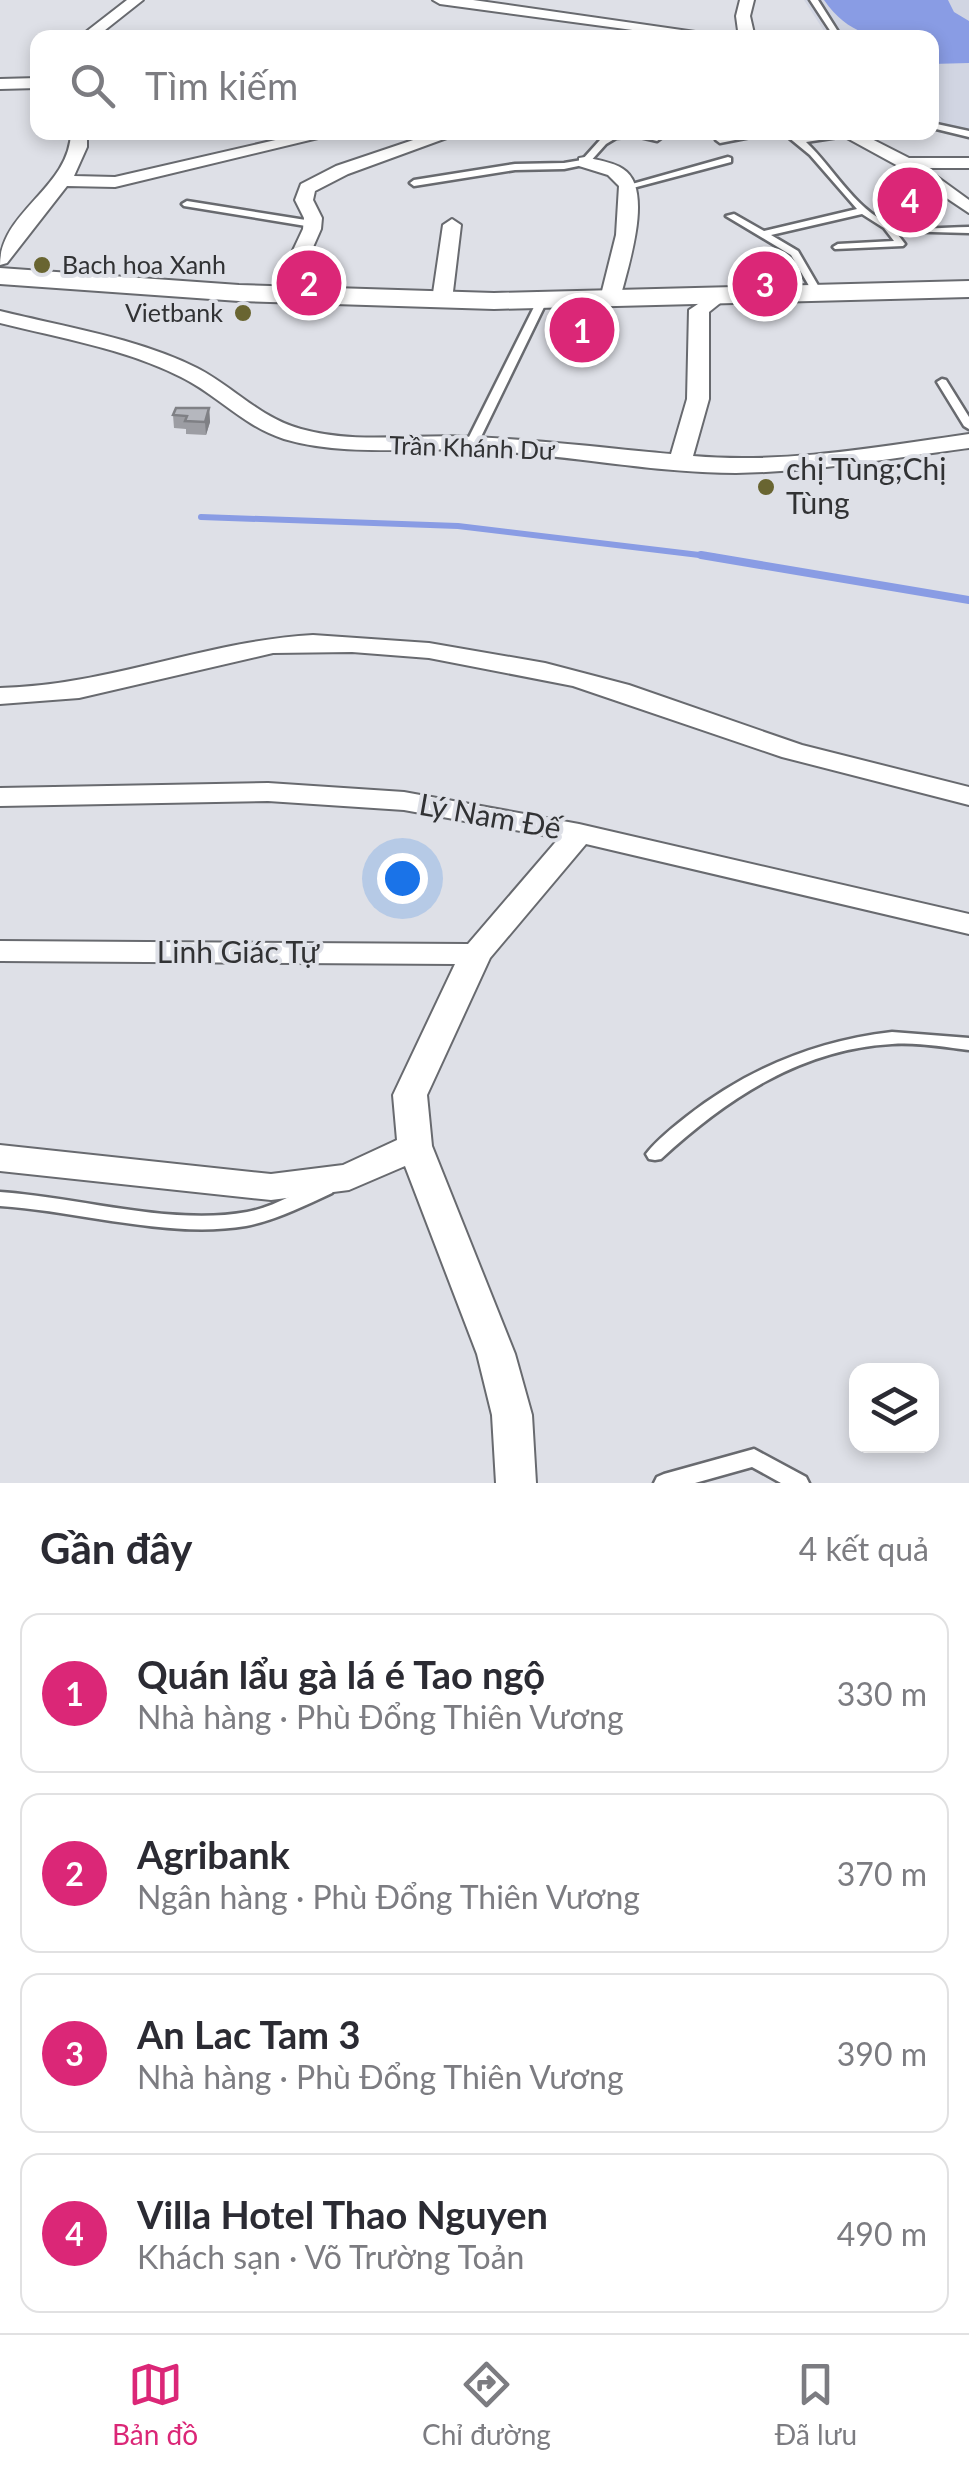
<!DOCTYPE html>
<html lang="vi">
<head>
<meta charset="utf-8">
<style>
	:root { --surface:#fff; --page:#f2f2f3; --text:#2b2b33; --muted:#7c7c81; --line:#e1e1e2; --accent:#db2777 }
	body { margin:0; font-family:Lato,sans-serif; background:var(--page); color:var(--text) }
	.controls { position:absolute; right:30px; bottom:30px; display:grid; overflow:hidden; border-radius:20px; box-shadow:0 5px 15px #0003 }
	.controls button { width:90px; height:90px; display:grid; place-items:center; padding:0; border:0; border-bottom:2px solid var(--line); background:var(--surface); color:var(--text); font:50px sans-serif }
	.you { position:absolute; left:402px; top:878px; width:35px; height:35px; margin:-25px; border:8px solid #fff; border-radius:50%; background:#1a73e8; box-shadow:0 0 0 15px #1a73e833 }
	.badge { display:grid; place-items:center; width:65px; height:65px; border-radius:50%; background:var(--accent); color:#fff; font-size:32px; font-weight:700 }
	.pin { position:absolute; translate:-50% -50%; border:5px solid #fff; box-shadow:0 2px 10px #0006 }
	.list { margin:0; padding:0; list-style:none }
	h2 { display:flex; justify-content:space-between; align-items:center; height:130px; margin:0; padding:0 40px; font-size:42px }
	h2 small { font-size:32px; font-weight:400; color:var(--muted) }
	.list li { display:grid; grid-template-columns:65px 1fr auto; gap:30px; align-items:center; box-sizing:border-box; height:160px; margin:0 20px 20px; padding:0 20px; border:2px solid var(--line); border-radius:20px }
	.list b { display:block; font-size:38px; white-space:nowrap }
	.list p { margin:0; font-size:32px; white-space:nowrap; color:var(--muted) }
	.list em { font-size:32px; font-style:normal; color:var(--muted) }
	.icon { flex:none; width:55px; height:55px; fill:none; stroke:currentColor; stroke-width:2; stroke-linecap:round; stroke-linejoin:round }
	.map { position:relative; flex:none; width:969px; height:1483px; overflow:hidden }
	.search { position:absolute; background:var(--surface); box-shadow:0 5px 15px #0003; left:30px; right:30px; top:30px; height:110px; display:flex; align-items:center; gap:25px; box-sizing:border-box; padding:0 35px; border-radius:20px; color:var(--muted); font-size:38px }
	.sheet { height:850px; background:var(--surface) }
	nav { display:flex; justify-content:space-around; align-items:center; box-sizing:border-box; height:140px; border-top:2px solid var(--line); background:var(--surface); font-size:28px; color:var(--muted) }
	nav a { display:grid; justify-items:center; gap:5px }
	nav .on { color:var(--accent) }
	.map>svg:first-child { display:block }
	.built { fill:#d1d5e2 }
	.water { fill:#899ce4 }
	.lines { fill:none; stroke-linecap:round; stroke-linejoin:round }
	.stream-far1 { stroke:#899ce4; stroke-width:6 }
	.stream { stroke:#899ce4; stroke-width:8 }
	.lane-casing { stroke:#686a6f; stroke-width:5 }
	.street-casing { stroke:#686a6f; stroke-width:4 }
	.secondary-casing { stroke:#686a6f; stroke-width:4 }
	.lane { fill:#fff; fill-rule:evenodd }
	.street { fill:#fff; fill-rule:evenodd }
	.secondary { fill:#fff; fill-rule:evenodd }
	.wall { fill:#9c9da3 }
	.shaded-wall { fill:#7f8085 }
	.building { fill:#b5b7be; stroke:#7f8085; stroke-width:2.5 }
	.poi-dot { fill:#696531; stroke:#dee0e7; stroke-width:4 }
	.labels { text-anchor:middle; stroke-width:8; stroke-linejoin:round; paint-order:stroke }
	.far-poi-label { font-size:25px; fill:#313234; stroke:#dee0e7; text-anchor:start }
	.far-street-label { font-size:25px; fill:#313234; stroke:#dee0e7 }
	.poi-label { font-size:30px; fill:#313234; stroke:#dee0e7; text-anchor:start }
	.street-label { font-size:30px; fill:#313234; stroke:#dee0e7 }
</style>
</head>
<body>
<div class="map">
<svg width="969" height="1483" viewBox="0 0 969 1483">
	<rect width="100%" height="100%" fill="#dee0e7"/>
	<path class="built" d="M 804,0 L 969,0 L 969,137 L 932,131 L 932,38 L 828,37 Z"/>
	<path class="water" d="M 824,0 L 948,0 L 954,12 L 969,21 L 969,63 L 932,64 L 932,38 C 886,38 853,42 824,0 Z"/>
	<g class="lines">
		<path class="stream-far1" d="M 201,517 L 458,526 L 716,557"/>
		<path class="stream" d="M 701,555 L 969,600"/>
		<defs>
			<path id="lane" d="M 810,0 L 818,0 L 842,38 L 835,38 Z
				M 932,123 L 969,131 L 969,137 L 932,128 Z
				M 645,132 L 661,138 L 657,141 L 636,136 L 616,138 L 606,144 L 588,164 L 564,169 L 515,170 L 414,186 L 410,183 L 414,180 L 515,164 L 564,163 L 582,160 L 600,140 L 611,134 Z
				M 752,132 L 776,132 L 720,143 L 716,140 Z
				M 782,132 L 793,132 L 801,138 L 832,132 L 849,132 L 845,136 L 806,142 C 834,168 860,218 898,226 C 921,231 946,227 969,227 L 969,233 L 895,231 L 905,244 L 903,246 L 835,249 L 833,247 L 838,244 L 894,241 L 884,228 L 862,214 L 771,235 L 798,251 L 823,294 L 815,296 L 791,255 L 726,216 L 734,214 L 764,231 L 857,209 L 810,155 Z
				M 728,157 L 731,158 L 731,162 L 629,189 L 625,186 Z
				M 187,201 L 312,221 L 317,224 L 312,227 L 184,206 L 182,204 Z
				M 542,298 L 547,301 L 478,443 L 476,445 L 468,445 L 466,443 L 537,301 Z
				M 942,379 L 946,380 L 969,417 L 969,429 L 964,426 L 937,382 Z
				M 892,1032 L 969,1038 L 969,1050 C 944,1047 917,1042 892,1044 C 801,1049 726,1099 661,1159 L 655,1160 L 649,1159 L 646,1154 C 657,1140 672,1128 686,1117 C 747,1069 815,1041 892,1032 Z
				M 326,1181 L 332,1183 L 335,1188 L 332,1193 C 304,1206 276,1220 246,1226 C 169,1239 78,1211 0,1206 L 0,1192 C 78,1197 171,1226 247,1212 C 275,1207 299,1190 326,1181 Z
				M 754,1449 L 806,1477 L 809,1483 L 781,1483 L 752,1467 L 695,1483 L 654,1483 L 657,1477 L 664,1474 Z"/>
			<path id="street" d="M 127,0 L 143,0 L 95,38 L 78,38 Z
				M 433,0 L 473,0 L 737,38 L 692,38 L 440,4 Z
				M 740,0 L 754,0 L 750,16 L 755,38 L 739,38 L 736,16 Z
				M 38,78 L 38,88 L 0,89 L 0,79 Z
				M 71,132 L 87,132 L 87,147 L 74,176 L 115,177 L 310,132 L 343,132 L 115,187 L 67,186 L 7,263 L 0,265 C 0,211 70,188 71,132 Z
				M 437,132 L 463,132 L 348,174 L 315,191 L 313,200 L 322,218 L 321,229 L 292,295 L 282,301 L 275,299 L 272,295 L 303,229 L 304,218 L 295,200 L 301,184 L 336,166 Z
				M 836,132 L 858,132 L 909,158 L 969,158 L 969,168 L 925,168 L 969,200 L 969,213 L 900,167 Z
				M 585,157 C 597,160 613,162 623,169 C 655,189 627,269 620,299 L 610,305 L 600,299 L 616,235 L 619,186 L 608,175 L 579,166 L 579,158 Z
				M 452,219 L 461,225 L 452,300 L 442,306 L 432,300 L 443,225 Z
				M 719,290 L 729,296 L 709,312 L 709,399 L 693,456 C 786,464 878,447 969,434 L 969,448 C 892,458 814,472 736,473 C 648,473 560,453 472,450 C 408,447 346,457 284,439 C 243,426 218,395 181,377 C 126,349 60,338 0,323 L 0,311 C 65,327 137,338 197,368 C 234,387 260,418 301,429 C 358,445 416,433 475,437 C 540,440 606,448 671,454 L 687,399 L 689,310 Z
				M 313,635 L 429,643 L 545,663 L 629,685 L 802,745 L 969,787 L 969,805 L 782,757 L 573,686 L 429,658 L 352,652 L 273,653 L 79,698 L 0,704 L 0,688 C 107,686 206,641 313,635 Z
				M 268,783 L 404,792 L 579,824 L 969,914 L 969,934 L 586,844 L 490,958 L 427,1095 L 432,1146 L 515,1354 L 532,1415 L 536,1483 L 496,1483 L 492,1415 L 477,1354 L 405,1166 L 349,1190 L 271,1200 L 0,1171 L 0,1145 L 271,1174 L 343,1165 L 397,1140 L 393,1095 L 455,964 L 0,961 L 0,941 L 468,944 L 559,838 L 404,810 L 268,801 L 0,806 L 0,788 Z"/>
			<path id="secondary" d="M 0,268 L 239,285 L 494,293 L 969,281 L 969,297 L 494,309 L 239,301 L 0,284 Z"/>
		</defs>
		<use href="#lane" class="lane-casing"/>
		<use href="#street" class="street-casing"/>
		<use href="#secondary" class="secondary-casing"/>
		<use href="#lane" class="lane"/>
		<use href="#street" class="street"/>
		<use href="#secondary" class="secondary"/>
	</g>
	<path class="wall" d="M 209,408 L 210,422 L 206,435 L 186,434 L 186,429 L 174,428 L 173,415 Z"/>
	<path class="shaded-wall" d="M 209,408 L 210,422 L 206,435 L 205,422 Z"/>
	<path class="building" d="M 176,408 L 209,408 L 205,422 L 185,421 L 187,416 L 173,415 Z"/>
	<g class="poi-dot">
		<circle cx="42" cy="265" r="10"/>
		<circle cx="243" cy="313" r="10"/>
		<circle cx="766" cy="487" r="10"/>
	</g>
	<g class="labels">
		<g class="far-poi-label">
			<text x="62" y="274">Bach hoa Xanh</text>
			<text x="223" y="322" text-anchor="end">Vietbank</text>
		</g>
		<g class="far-street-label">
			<text transform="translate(472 448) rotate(2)" y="9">Trần Khánh Dư</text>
		</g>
		<g class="poi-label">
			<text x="786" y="480">chị Tùng;Chị<tspan x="786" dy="34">Tùng</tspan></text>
		</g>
		<g class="street-label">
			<text transform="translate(490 817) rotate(10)" y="10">Lý Nam Đế</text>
			<text x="238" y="963">Linh Giác Tự</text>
		</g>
	</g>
</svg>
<div class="controls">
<button><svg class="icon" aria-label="layers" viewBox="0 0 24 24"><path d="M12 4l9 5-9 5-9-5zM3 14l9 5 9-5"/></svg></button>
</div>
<div class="you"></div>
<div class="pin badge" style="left:582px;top:330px">1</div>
<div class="pin badge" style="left:309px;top:283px">2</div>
<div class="pin badge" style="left:765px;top:284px">3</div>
<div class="pin badge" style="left:910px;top:200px">4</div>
<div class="search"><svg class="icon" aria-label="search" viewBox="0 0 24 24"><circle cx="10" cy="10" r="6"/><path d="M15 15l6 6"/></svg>Tìm kiếm</div>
</div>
<section class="sheet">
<h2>Gần đây<small>4 kết quả</small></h2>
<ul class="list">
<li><span class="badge">1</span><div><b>Quán lẩu gà lá é Tao ngộ</b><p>Nhà hàng · Phù Đổng Thiên Vương</p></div><em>330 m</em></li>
<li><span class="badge">2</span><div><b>Agribank</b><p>Ngân hàng · Phù Đổng Thiên Vương</p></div><em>370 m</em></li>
<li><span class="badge">3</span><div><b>An Lac Tam 3</b><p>Nhà hàng · Phù Đổng Thiên Vương</p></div><em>390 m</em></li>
<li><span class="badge">4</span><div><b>Villa Hotel Thao Nguyen</b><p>Khách sạn · Võ Trường Toản</p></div><em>490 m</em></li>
</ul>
</section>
<nav>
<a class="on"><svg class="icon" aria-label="map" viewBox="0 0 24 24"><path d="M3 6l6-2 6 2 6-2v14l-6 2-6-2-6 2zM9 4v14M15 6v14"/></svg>Bản đồ</a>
<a><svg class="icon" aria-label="directions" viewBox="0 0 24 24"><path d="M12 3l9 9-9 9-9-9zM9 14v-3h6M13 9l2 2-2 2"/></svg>Chỉ đường</a>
<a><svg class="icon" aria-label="saved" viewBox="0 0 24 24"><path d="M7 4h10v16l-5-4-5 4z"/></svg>Đã lưu</a>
</nav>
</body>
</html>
